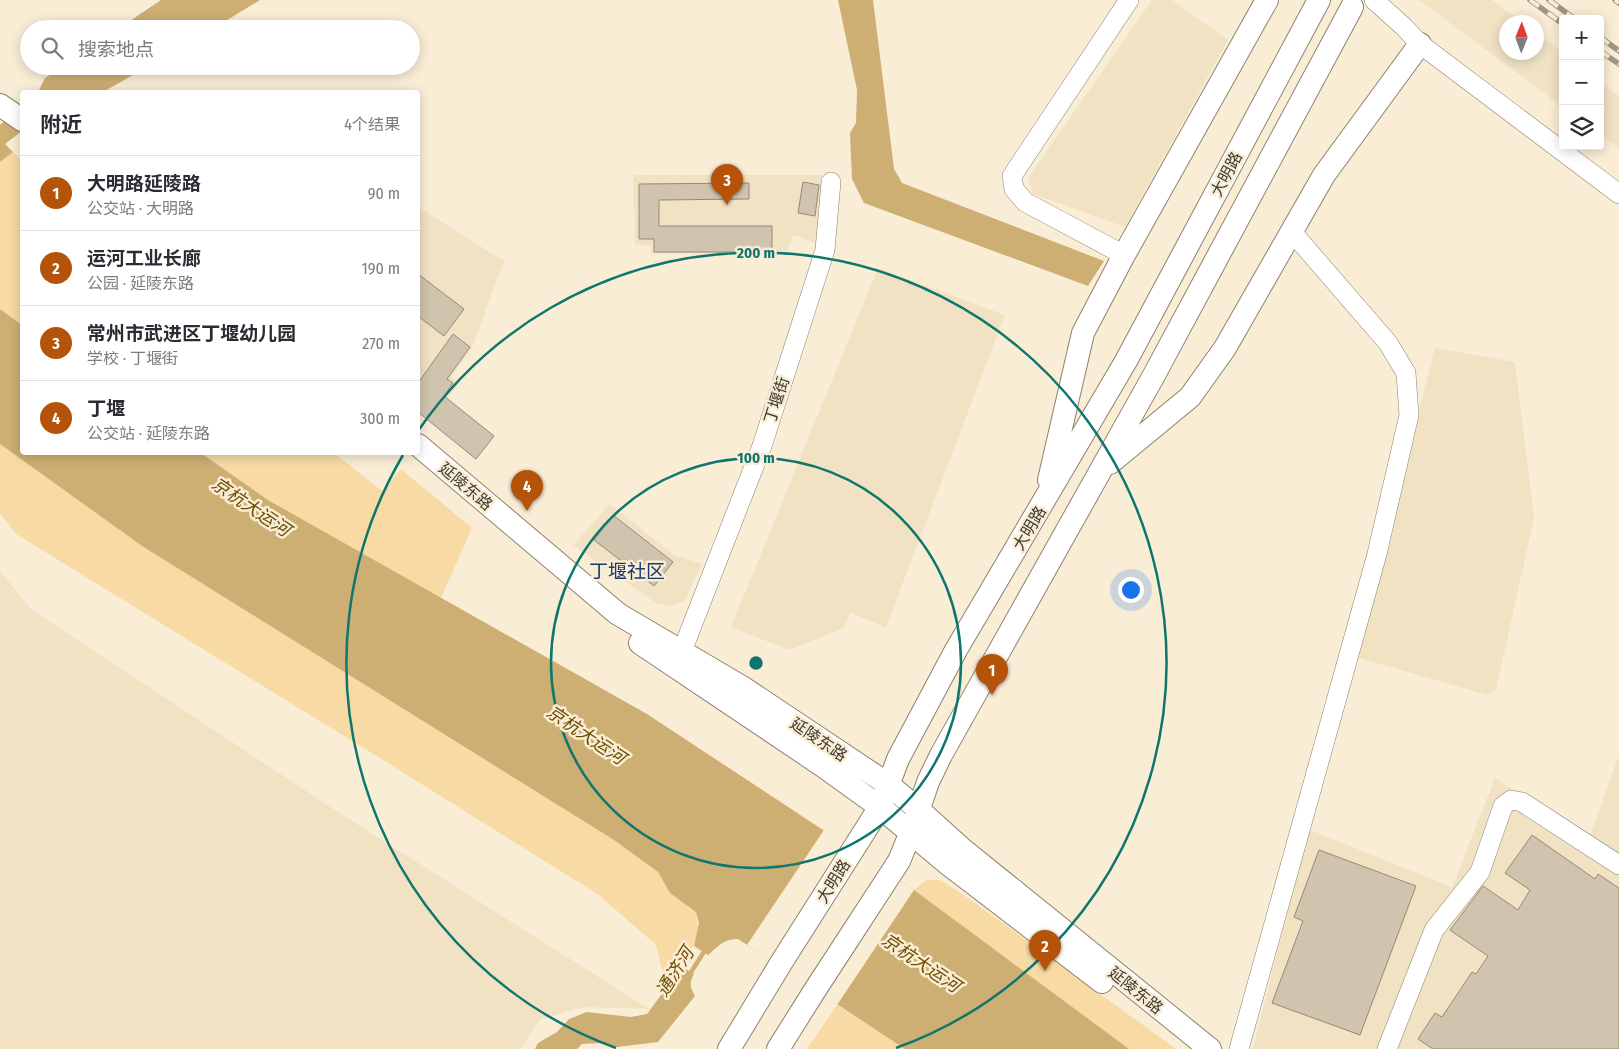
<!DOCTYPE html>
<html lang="zh">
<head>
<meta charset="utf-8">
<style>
	:root { --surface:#fff; --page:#f7f7f7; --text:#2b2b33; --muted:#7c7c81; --line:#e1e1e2; --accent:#b45309 }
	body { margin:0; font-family:"Fira Sans Condensed","Noto Sans SC",sans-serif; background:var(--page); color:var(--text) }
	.controls { position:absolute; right:15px; top:15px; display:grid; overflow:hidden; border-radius:5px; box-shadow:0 2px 12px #0003 }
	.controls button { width:45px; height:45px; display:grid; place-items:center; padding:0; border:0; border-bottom:1px solid var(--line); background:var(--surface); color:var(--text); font:25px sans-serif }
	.compass { position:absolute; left:1499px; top:15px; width:45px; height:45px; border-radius:50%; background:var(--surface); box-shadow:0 2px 12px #0003; rotate:1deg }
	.you { position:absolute; left:1130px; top:589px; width:18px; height:18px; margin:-12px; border:4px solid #fff; border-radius:50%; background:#1a73e8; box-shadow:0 0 0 8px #1a73e833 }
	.badge { display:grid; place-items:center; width:32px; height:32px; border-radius:50%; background:var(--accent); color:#fff; font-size:16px; font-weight:700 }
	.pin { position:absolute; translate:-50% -41px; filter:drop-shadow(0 1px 2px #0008) }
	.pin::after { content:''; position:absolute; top:26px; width:18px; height:15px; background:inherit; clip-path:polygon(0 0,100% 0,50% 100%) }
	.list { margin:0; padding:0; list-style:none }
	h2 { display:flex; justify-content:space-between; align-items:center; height:65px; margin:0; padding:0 20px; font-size:21px }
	h2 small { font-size:16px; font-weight:400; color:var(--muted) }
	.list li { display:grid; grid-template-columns:32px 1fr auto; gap:15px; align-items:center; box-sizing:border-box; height:75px; padding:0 20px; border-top:1px solid var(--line) }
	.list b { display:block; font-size:19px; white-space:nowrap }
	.list p { margin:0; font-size:16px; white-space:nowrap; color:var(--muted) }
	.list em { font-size:16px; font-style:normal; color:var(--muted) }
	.icon { flex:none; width:28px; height:28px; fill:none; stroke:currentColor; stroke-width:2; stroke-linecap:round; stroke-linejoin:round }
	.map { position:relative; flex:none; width:1619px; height:1049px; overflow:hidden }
	.search { position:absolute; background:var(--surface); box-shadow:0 2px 12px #0003; left:20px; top:20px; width:400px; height:55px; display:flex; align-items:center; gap:12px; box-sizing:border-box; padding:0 18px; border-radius:28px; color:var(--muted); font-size:19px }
	.panel { position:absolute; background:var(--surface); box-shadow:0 2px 12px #0003; left:20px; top:90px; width:400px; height:365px; border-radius:5px }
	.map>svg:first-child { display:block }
	.built { fill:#f1e2c4 }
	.green { fill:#f7daa4 }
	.water { fill:#cdae73 }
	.pier { fill:#faedd6 }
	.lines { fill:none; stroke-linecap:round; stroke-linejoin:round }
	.stream { stroke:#cdae73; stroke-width:4.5 }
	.building { fill:#d0c4ae; stroke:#958a75 }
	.minor-casing { stroke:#8c816c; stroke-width:20 }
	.major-casing { stroke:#8c816c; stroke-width:24 }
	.minor { stroke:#fff; stroke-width:19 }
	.major { stroke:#fff; stroke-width:22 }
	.rail-casing { stroke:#9f9686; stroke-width:5.5 }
	.rail { stroke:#faedd6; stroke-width:4; stroke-dasharray:11; stroke-linecap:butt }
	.ring { fill:none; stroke:#0f766e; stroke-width:2.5 }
	.labels { text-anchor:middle; stroke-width:5; stroke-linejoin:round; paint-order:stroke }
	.street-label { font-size:16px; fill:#3d3930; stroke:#faedd6 }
	.water-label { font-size:18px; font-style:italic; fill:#6e5002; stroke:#faedd6 }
	.quarter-label { font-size:19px; fill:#1e386e; stroke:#faedd6 }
	.centre { fill:#0f766e; stroke:#faedd6; stroke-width:2.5 }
	.ring-label { font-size:15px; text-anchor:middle; font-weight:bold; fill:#0f766e; stroke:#faedd6; stroke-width:5; stroke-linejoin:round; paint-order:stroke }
</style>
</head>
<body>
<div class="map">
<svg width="1619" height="1049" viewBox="0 0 1619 1049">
	<rect width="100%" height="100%" fill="#faedd6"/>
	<path class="built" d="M 1152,0 L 1172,0 L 1228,40 L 1125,227 L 1033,194 L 1028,178 Z
		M 1419,0 L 1492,0 L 1522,22 L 1506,22 L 1506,52 L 1536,52 L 1537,33 L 1563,53 L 1563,107 Z
		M 1600,82 L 1619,96 L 1619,148 L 1600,135 Z
		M 633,175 L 822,175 L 816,243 L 793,235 L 786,253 L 651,254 L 651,246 L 635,244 Z
		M 418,207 L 504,261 L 471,350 L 451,377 L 459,383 L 447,399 L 418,374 Z
		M 878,268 L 1005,315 L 886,627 L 850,613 L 844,628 L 789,650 L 731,627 Z
		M 1435,348 L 1515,362 L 1534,518 L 1496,690 L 1487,695 L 1356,657 Z
		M 610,504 L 674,555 L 702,564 L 685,600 L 671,606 L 656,603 L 573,545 Z
		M 0,571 L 31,609 L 341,814 L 649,1009 L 582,1007 L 540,1020 L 520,1049 L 0,1049 Z
		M 1619,755 L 1619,1049 L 1253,1049 L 1308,829 L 1452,887 L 1495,778 L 1590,836 Z"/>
	<path class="green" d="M 13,152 L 22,160 L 22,325 L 0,309 L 0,162 Z
		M 0,444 L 142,546 L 614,840 L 658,872 L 670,893 L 696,912 C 702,937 691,954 676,974 L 664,977 L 656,945 L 599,895 L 383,760 L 16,534 L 0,513 Z
		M 201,453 L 334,453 L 382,491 L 401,469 L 472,528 L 441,598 L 268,500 Z
		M 927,880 L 940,880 L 961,893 L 1176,1049 L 1125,1049 L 914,890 Z
		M 837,1005 L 905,1049 L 807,1049 Z"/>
	<path class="water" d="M 161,0 L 260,0 L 212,29 L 118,29 Z
		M 838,0 L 873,0 L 894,169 L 902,183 L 1104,261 L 1088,286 L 864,203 L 852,179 L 850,133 L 856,123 L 857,90 Z
		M 63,66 L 149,66 L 103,92 L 38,92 L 45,78 Z
		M 22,107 L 22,131 L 5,144 L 13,152 L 0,162 L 0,125 Z
		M 0,309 L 22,325 L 22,452 L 201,453 L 268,500 L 647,714 L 914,890 L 1129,1049 L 905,1049 L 738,939 C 725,938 717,947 708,955 L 694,946 L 699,923 L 696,912 L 670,893 L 658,872 L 614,840 L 142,546 L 0,444 Z
		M 682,967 L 694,974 C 689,983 690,987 695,996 L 658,1042 L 617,1047 L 599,1043 L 582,1044 L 577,1049 L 535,1049 L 538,1043 L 557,1032 L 569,1019 L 587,1012 L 631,1017 L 647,1014 L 661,995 L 664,977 L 676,974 Z"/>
	<path class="pier" d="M 824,830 L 914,890 L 837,1005 L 747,945 Z"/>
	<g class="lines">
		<path class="stream" d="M 688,977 L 707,947"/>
	</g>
	<path class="building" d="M 803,182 L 819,185 L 815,216 L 798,213 Z
		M 749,183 L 749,199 L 659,200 L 659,226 L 772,226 L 772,252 L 654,252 L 654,239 L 639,239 L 639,184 Z
		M 418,274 L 464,309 L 444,336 L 418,316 Z
		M 453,334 L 470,347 L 447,379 L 453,383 L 444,396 L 494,436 L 476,459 L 418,412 L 418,383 Z
		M 613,515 L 673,562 L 654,586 L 594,540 Z
		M 1532,835 L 1595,879 L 1598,874 L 1619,888 L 1619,1049 L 1433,1049 L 1418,1039 L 1435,1013 L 1442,1017 L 1472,972 L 1476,974 L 1488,956 L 1450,930 L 1483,886 L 1518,910 L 1530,890 L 1505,873 Z
		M 1319,850 L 1416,886 L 1360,1035 L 1272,1003 L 1303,921 L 1294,917 Z"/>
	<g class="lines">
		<defs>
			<path id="minor" d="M 1374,0 L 1404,27 L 1420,44 L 1619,194
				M 1124,255 L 1025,202 L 1014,189 L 1012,176 L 1129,0
				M 677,664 L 762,446 L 825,250 L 831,182
				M 1239,1049 L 1377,554 L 1409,415 L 1406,373 L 1388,343 L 1292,232
				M 1387,1049 L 1434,930 L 1480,872 L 1503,806 L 1511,800 L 1522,802 L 1619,865"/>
			<path id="major" d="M 0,105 L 22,120
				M 418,445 L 618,614 L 742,687 L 889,785 L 919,810 L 961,848 L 1210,1049
				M 1110,463 L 1190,397 L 1225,348 L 1324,175 L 1420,44
				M 1049,480 L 1083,333 L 1124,255 L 1267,0
				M 640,643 L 823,766 L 880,807 L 948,864 L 1102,982
				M 729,1049 L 781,963 L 880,807 L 898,759 L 956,650 L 1126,361 L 1319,0
				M 778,1049 L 815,990 L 899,861 L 911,832 L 928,782 L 941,755 L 1153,377 L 1352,7"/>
		</defs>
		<use href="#minor" class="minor-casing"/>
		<use href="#major" class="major-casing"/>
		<use href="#minor" class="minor"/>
		<use href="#major" class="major"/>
		<defs>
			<path id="rail" d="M 1530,0 L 1563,24
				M 1549,0 L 1575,19
				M 1615,0 L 1619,3
				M 1600,37 L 1619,51
				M 1600,51 L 1619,64"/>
		</defs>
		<use href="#rail" class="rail-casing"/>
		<use href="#rail" class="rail"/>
	</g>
	<g class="ring">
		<circle cx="756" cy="663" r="205"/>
		<path d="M616 1048A410 410 0 0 1 403 455M418 431A410 410 0 1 1 896 1048"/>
	</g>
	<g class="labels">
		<g class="street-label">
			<text transform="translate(1226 174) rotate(-62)" y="6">大明路</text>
			<text transform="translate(776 400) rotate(-72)" y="6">丁堰街</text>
			<text transform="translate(466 486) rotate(40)" y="6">延陵东路</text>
			<text transform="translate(1029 528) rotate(-59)" y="6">大明路</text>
			<text transform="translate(819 739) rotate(34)" y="6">延陵东路</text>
			<text transform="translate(833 881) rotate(-58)" y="6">大明路</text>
			<text transform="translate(1136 990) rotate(39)" y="6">延陵东路</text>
		</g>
		<g class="water-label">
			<text transform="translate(251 507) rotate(34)" y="6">京杭大运河</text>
			<text transform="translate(586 735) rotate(34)" y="6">京杭大运河</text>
			<text transform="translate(921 963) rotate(34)" y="6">京杭大运河</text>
			<text transform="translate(675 972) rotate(-58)" y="6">通济河</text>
		</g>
		<g class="quarter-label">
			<text x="627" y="578">丁堰社区</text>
		</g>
	</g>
	<circle cx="756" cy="663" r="8" class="centre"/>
	<g class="ring-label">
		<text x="756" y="258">200 m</text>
		<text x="756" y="463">100 m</text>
	</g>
</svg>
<div class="controls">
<button>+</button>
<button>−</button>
<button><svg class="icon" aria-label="layers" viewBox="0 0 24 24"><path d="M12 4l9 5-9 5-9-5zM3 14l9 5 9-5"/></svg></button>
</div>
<svg class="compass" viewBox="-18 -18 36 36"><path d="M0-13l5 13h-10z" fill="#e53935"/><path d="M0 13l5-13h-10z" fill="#7c7c81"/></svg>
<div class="you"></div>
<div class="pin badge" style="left:992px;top:695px">1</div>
<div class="pin badge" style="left:1045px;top:971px">2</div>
<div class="pin badge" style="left:727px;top:205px">3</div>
<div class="pin badge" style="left:527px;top:511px">4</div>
<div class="search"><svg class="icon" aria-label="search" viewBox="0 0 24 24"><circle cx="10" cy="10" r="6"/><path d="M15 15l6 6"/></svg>搜索地点</div>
<section class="panel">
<h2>附近<small>4个结果</small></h2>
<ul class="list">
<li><span class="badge">1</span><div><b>大明路延陵路</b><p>公交站 · 大明路</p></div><em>90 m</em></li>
<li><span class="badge">2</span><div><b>运河工业长廊</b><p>公园 · 延陵东路</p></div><em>190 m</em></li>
<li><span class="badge">3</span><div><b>常州市武进区丁堰幼儿园</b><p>学校 · 丁堰街</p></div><em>270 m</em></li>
<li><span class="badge">4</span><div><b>丁堰</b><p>公交站 · 延陵东路</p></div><em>300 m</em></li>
</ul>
</section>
</div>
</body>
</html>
